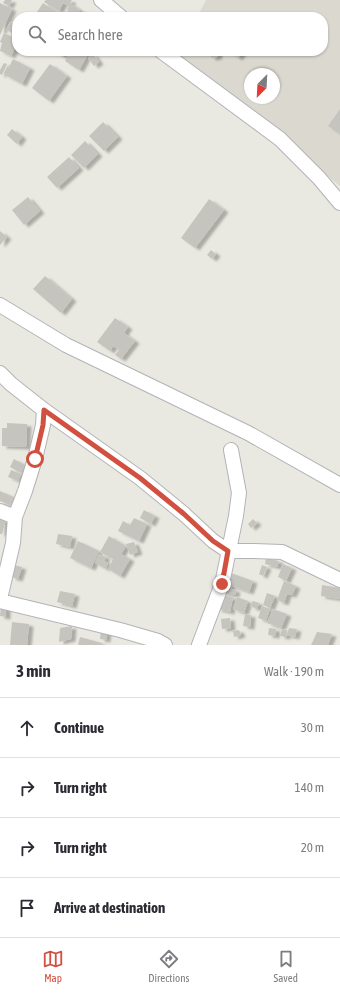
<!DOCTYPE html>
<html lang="en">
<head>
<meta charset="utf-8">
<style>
	:root { --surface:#fff; --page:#f2f2f3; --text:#2b2b33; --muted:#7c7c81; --line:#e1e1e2; --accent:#d2503f }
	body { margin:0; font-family:"Asap Condensed",sans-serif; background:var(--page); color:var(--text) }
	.compass { position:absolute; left:244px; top:68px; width:36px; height:36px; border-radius:50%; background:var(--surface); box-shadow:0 1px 3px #0004; rotate:204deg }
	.stop { position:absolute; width:12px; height:12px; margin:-9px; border:3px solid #d2503f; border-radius:50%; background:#fff }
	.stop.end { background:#d2503f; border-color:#fff; box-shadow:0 1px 4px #0008 }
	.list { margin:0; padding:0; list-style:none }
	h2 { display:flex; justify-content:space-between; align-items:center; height:52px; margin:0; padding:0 16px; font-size:17px }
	h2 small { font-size:13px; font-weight:400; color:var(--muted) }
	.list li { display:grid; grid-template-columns:26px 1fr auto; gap:12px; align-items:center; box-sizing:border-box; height:60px; padding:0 16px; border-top:1px solid var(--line) }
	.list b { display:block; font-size:15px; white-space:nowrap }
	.list em { font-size:13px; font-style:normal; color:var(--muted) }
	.icon { flex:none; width:22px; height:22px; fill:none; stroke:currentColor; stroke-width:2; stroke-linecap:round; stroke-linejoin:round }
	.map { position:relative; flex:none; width:340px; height:645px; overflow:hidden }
	.search { position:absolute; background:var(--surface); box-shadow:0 1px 3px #0004; left:12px; right:12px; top:12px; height:44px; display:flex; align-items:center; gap:10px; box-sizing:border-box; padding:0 14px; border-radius:16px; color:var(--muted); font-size:15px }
	.sheet { height:292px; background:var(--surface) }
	nav { display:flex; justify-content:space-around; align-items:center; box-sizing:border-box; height:56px; border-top:1px solid var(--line); background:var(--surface); font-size:11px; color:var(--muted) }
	nav a { display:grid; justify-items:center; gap:2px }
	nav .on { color:var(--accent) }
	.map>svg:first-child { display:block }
	.education { fill:#dad8cf; fill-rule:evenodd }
	.building { fill:#c6c4be; filter:url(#shadow) }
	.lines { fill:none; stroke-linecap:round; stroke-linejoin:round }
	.minor-casing { stroke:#b2b3b7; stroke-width:16 }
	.minor { stroke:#fff; stroke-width:14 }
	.route { stroke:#d2503f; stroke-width:5 }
</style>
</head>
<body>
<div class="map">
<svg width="340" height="645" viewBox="0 0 340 645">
	<defs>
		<filter id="shadow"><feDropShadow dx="4.5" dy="2.5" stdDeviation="1" flood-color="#0004"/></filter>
	</defs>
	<rect width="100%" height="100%" fill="#eae9e1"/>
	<path class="education" d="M 206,0 L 340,0 L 340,186 L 177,55 L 179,51 L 323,51 L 323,17 L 197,17 ZM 250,74 L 274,74 L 274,98 L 250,98 Z"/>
	<path class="building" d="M 5,0 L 12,0 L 9,6 L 3,3 Z
		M 46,0 L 72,0 L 70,3 L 80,10 L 75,17 L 63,17 L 68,10 L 67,9 L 69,6 L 63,3 L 59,11 L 44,2 Z
		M 0,3 L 12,9 L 0,35 Z
		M 43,3 L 59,13 L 56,17 L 37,16 L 38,17 L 27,17 L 30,12 L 35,15 Z
		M 10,22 L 16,25 L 17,22 L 17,35 L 6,30 Z
		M 4,33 L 17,39 L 17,43 L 11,56 L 0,51 L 2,43 L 0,42 Z
		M 54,51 L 67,51 L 63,57 Z
		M 71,51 L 84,51 L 88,54 L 79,70 L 65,61 Z
		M 209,51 L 218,51 L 218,55 L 217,57 L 212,58 L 209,54 Z
		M 229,51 L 243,51 L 238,58 Z
		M 93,54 L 99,62 L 94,66 L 88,58 Z
		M 13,59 L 30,68 L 22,84 L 5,75 Z
		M 4,63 L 7,64 L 2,75 L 0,74 L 0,70 Z
		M 50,64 L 67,76 L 49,101 L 32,88 Z
		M 340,109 L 340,134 L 328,126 Z
		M 103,122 L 118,137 L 104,151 L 89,136 Z
		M 12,129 L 22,137 L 17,144 L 7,135 Z
		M 85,141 L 98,154 L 84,168 L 71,155 Z
		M 69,157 L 79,168 L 57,188 L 47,177 Z
		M 28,197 L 40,211 L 24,225 L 12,210 Z
		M 209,199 L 224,210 L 195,248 L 181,238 Z
		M 0,231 L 7,237 L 0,245 Z
		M 211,250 L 216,254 L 212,259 L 207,255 Z
		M 45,276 L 72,299 L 61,313 L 33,289 Z
		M 115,318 L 128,327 L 124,333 L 135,341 L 121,359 L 115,355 L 119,350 L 113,346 L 110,351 L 97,342 Z
		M 7,423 L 27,424 L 26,447 L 2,446 L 2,428 L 7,428 Z
		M 14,459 L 25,465 L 21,473 L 10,467 Z
		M 11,470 L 21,474 L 18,481 L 8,477 Z
		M 0,491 L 16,498 L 12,506 L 0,501 Z
		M 144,510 L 155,516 L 151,524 L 140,518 Z
		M 0,518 L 6,520 L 2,534 L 0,534 Z
		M 134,518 L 147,524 L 139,541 L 118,531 L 123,521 L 130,525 Z
		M 253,519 L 257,523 L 251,528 L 248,524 Z
		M 58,534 L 72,536 L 70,547 L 56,544 Z
		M 109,536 L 126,546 L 121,554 L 130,559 L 120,576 L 108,569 L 113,559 L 100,552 Z
		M 78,541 L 99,551 L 91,568 L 70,558 Z
		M 134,542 L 138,552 L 130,555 L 126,544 Z
		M 99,554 L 106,557 L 104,561 L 108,563 L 106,569 L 95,563 Z
		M 266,558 L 279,561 L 277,567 L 265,564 Z
		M 283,564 L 292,568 L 286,581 L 278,577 Z
		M 14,565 L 22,567 L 18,579 L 11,577 Z
		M 262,565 L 267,567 L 263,576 L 259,574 Z
		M 231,573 L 253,581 L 249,592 L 232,586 L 234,582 L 236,583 L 228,580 Z
		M 225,581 L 232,582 L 231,589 L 236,590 L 235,595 L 223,593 Z
		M 284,581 L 296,586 L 292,595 L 287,594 L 284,603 L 277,600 Z
		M 322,585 L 340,588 L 340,599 L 321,596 Z
		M 60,591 L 75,594 L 72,606 L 57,602 Z
		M 267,593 L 275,596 L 270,608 L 263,605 Z
		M 220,595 L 233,597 L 230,612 L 217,609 Z
		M 237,597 L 248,601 L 244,613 L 233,609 Z
		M 253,601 L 259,603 L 257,609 L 250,606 Z
		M 1,605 L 6,605 L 6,617 L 0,616 Z
		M 262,606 L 270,609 L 266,621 L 258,618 Z
		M 273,609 L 287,614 L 281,628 L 267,623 Z
		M 245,614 L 251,615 L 250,627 L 243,626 Z
		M 230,618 L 231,628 L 222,629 L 221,619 Z
		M 12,622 L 29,624 L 27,645 L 10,645 Z
		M 72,626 L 71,639 L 59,642 L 60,628 Z
		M 269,628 L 276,629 L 275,636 L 268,635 Z
		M 289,628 L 297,629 L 295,637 L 287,635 Z
		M 101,629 L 107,630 L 106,640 L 100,639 Z
		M 282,629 L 287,630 L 286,637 L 280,636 Z
		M 239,630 L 241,635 L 234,637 L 233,631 Z
		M 317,632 L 332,634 L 328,645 L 311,645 Z
		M 80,637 L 102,643 L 102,645 L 78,645 Z"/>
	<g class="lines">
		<defs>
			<path id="minor" d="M 101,0 L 121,17
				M 161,51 L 280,139 L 319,178 L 340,203
				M 0,305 L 66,345 L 248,433 L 340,485
				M 0,373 L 11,384 L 44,410 L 140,478 L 184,514 L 213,541 L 228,551 L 254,551 L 282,552 L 340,580
				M 0,511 L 15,517
				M 0,599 L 13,543 L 15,517 L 25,491 L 35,459 L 43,425 L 44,410
				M 0,601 L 120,630 L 158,641 L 165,645
				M 199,645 L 222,584 L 236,516 L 239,493 L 231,450"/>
		</defs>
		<use href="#minor" class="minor-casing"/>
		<use href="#minor" class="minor"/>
	</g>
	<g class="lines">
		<path class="route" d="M 35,459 L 43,425 L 44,410 L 140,478 L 184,514 L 213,541 L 228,551 L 222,584"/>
	</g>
</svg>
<svg class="compass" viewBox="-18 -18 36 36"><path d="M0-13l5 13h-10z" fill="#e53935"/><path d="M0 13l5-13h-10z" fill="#7c7c81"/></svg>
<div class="stop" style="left:35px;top:459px"></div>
<div class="stop end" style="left:222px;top:584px"></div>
<div class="search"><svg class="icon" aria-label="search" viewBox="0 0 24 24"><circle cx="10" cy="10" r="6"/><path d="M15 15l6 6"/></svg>Search here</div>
</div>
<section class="sheet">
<h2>3 min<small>Walk · 190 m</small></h2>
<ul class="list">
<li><svg class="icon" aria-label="ahead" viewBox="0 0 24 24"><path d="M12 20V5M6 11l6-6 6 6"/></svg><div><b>Continue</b></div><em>30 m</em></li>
<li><svg class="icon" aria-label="right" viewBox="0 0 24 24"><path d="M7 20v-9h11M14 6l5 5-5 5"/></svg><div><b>Turn right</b></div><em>140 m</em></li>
<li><svg class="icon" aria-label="right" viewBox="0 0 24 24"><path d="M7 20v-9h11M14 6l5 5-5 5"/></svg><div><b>Turn right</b></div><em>20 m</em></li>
<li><svg class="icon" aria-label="arrive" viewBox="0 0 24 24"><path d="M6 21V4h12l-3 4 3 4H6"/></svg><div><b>Arrive at destination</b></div></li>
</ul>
</section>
<nav>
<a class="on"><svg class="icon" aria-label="map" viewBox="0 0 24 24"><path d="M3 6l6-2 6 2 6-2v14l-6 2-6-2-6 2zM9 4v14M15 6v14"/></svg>Map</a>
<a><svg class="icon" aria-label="directions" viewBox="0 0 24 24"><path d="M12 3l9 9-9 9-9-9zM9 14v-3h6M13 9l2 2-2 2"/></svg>Directions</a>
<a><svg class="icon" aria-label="saved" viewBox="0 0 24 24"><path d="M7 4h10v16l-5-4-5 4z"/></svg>Saved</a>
</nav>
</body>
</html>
